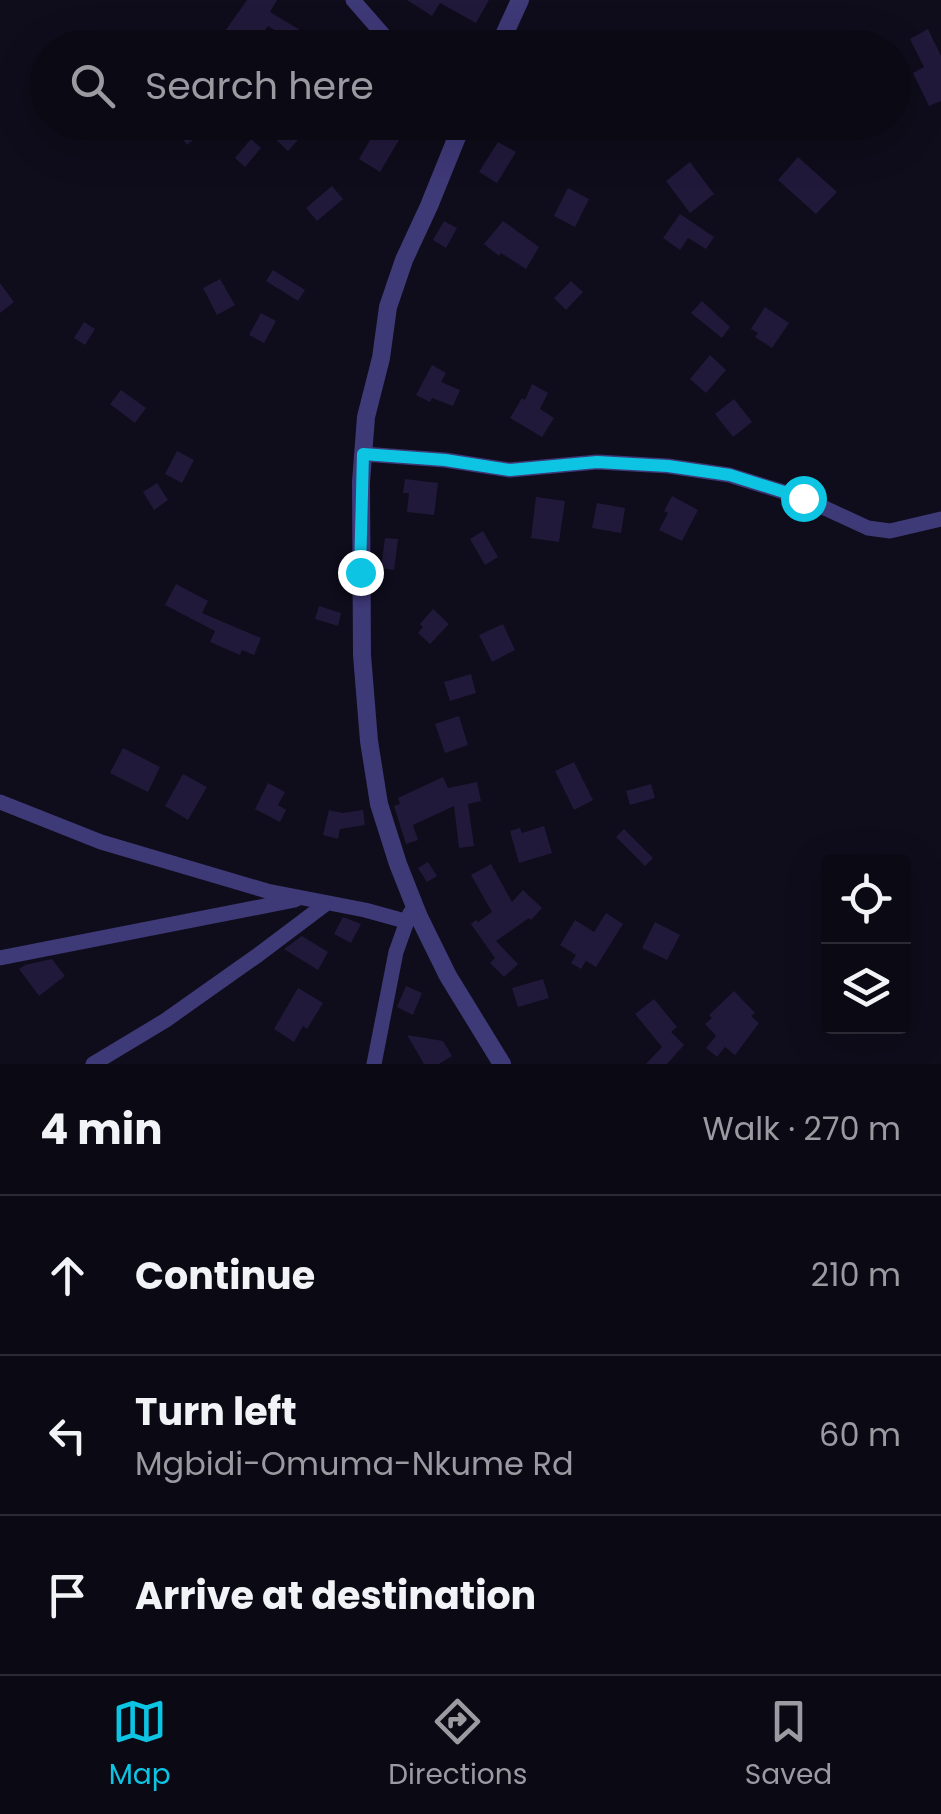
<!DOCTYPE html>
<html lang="en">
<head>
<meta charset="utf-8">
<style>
	:root { --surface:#0b0914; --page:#14121d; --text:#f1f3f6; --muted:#9a9aa0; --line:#2b2a34; --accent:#0dc5e3 }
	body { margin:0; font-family:Poppins,sans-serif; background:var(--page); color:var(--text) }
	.controls { position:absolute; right:30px; bottom:30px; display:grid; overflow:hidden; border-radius:10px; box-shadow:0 10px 40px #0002 }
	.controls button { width:90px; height:90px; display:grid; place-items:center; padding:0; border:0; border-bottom:2px solid var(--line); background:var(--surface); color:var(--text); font:50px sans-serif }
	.stop { position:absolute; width:30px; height:30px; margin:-22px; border:8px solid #0dc5e3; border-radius:50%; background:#fff }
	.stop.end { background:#0dc5e3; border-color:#fff; box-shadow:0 2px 10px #0008 }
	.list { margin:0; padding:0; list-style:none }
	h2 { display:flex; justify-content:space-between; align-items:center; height:130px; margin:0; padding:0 40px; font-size:42px }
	h2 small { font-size:32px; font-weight:400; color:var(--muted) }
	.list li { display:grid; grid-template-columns:65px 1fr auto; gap:30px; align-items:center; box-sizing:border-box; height:160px; padding:0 40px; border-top:2px solid var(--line) }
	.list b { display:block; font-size:38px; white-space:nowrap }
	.list p { margin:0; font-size:32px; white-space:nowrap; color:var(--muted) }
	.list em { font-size:32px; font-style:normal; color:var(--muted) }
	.icon { flex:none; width:55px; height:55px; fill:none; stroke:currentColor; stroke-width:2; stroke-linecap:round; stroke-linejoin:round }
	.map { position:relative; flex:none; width:941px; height:1064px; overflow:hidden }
	.search { position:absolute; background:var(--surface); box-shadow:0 10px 40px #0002; left:30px; right:30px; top:30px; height:110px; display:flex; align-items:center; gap:25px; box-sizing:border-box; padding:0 35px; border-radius:55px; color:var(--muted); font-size:38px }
	.sheet { height:610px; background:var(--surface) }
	nav { display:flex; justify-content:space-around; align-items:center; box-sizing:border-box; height:140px; border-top:2px solid var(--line); background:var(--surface); font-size:28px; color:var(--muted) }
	nav a { display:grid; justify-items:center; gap:5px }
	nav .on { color:var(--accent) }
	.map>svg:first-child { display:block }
	.building { fill:#21193a }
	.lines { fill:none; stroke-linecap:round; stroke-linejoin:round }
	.minor { stroke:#3e3977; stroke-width:15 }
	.tertiary { stroke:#3e3977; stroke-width:18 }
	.route { stroke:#0dc5e3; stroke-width:12 }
</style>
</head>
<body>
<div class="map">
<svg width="941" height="1064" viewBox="0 0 941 1064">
	<rect width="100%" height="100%" fill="#0f0c1b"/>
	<path class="building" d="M 247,0 L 277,0 L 270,12 L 305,33 L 318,48 L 288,48 L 294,42 L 268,26 L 252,48 L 245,48 L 236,41 L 231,48 L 213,48 Z
		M 407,0 L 489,0 L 476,23 L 440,3 L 432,16 Z
		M 928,29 L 941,56 L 941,101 L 929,106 L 913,73 L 924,67 L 910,39 Z
		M 170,122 L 216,122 L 187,145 Z
		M 285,122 L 297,122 L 306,131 L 288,151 L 272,136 Z
		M 377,128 L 399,140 L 380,172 L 359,159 Z
		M 251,139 L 261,148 L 245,167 L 235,158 Z
		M 498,142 L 516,152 L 497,183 L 479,172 Z
		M 798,157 L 837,192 L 816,214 L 778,180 Z
		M 690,162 L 714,194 L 690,213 L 666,181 Z
		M 332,186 L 343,199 L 317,221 L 306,208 Z
		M 568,188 L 589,199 L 575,227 L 554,216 Z
		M 680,214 L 714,237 L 706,249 L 688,238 L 680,250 L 663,238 Z
		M 444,221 L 457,228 L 446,248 L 433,240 Z
		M 503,221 L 539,247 L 526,269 L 501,253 L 499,256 L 484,244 Z
		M 273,270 L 305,290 L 298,301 L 266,281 Z
		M 220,279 L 235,305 L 217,315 L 203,288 Z
		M 571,281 L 583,292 L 566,310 L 554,298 Z
		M 0,283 L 14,302 L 0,313 Z
		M 702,301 L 730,327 L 722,338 L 691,313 Z
		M 765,307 L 789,323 L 772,348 L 755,337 L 758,333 L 751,329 Z
		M 261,313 L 276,321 L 264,343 L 249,335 Z
		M 84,322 L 95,329 L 85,345 L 74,338 Z
		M 710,355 L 726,370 L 706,393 L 690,379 Z
		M 432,365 L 446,373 L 441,382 L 460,390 L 453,406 L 432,398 L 430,402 L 416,395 Z
		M 532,384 L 548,393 L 540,409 L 554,418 L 542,437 L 510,418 L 522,398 L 525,400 Z
		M 121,390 L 146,408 L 135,423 L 110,404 Z
		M 734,399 L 752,422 L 733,437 L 715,414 Z
		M 177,451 L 194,460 L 182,483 L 165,474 Z
		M 405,479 L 438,483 L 434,515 L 407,512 L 409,493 L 403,493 Z
		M 157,483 L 168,500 L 154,510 L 143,492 Z
		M 672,496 L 698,510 L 682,541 L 659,530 L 668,513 L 664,511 Z
		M 536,497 L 565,501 L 559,542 L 531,538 Z
		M 597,503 L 625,508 L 621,533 L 592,528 Z
		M 483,531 L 498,557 L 485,565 L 470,539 Z
		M 385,538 L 398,539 L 394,570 L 381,568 Z
		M 176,584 L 208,601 L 202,613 L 261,638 L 254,655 L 242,650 L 240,655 L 210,642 L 215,631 L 165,605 Z
		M 319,606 L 341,613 L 338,626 L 315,619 Z
		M 433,609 L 449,624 L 430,644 L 418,633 L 423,627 L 420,624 Z
		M 503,624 L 515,650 L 492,662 L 479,635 Z
		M 471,674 L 476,693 L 450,701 L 444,682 Z
		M 459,716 L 468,745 L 445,753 L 435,724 Z
		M 123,748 L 160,767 L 148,792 L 110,773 Z
		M 574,762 L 593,800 L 574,810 L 555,771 Z
		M 183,774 L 207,787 L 188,820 L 165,806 Z
		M 443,777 L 448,788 L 477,782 L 481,801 L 468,804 L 474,846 L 459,848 L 454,806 L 413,825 L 418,840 L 406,844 L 394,806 L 400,804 L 398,798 Z
		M 268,783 L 285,792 L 278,805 L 286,810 L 280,822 L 255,809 Z
		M 651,784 L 655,798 L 630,805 L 626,791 Z
		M 329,810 L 342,813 L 363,810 L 365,825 L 340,829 L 338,839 L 323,835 Z
		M 544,826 L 552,853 L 519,863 L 510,831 L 520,828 L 522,833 Z
		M 624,829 L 653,858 L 645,866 L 616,837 Z
		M 428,862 L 437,876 L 427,882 L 418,868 Z
		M 491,864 L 512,902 L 523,890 L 542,908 L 531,920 L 529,918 L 496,941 L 518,964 L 504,977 L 490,963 L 495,958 L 471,924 L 476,920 L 478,922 L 492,912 L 471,875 Z
		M 606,913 L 623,924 L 596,967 L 586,961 L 581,969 L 571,963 L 576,955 L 560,945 L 575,920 L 594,932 Z
		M 343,917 L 361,924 L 351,943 L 334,934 Z
		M 655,922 L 680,935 L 667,960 L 642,948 Z
		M 302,936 L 328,952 L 318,970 L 284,949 Z
		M 52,959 L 65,976 L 39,996 L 19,969 L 25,965 Z
		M 543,979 L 549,998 L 518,1007 L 512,988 Z
		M 406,986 L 422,993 L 413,1015 L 397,1007 Z
		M 298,988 L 323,1003 L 307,1029 L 303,1026 L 294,1042 L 274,1029 Z
		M 734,991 L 755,1013 L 751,1016 L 759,1023 L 735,1055 L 725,1047 L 717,1057 L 706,1048 L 716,1036 L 705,1024 L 712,1018 L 709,1015 Z
		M 654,999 L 677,1027 L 671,1032 L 684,1045 L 667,1064 L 646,1064 L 662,1047 L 635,1014 Z
		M 407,1035 L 443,1041 L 452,1056 L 439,1064 L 424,1064 Z"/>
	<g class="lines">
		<path class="minor" d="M 353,0 L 395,48
			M 363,454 L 445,460 L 510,470 L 597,462 L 668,466 L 729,475 L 803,498 L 868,528 L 890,531 L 941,519
			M 0,802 L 101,842 L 267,891 L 365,910 L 405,921
			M 0,958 L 295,900
			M 93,1064 L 166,1020 L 258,955 L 327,903
			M 374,1064 L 396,952 L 410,913"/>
		<path class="tertiary" d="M 498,48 L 520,0
			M 463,122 L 429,206 L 404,260 L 388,307 L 381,358 L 366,417 L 361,482 L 362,655 L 369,741 L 379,804 L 398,864 L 419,917 L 448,976 L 502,1064"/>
	</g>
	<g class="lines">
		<path class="route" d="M 360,572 L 363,454 L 445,460 L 510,470 L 597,462 L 668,466 L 730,475 L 803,498"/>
	</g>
</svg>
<div class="controls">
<button><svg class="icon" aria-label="locate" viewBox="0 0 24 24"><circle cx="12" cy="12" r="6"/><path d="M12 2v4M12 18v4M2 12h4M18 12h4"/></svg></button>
<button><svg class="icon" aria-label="layers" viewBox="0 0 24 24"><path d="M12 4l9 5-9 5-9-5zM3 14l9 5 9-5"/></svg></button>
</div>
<div class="stop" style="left:803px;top:498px"></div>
<div class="stop end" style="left:360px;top:572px"></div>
<div class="search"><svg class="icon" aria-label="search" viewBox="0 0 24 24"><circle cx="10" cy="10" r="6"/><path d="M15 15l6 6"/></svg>Search here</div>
</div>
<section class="sheet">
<h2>4 min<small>Walk · 270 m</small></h2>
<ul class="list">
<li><svg class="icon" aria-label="ahead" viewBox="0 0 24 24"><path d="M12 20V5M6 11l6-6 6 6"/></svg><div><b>Continue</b></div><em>210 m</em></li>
<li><svg class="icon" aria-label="left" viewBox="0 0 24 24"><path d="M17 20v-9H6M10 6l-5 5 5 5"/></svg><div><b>Turn left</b><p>Mgbidi-Omuma-Nkume Rd</p></div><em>60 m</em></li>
<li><svg class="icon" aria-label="arrive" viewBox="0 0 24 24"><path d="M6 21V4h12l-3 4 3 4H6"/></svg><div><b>Arrive at destination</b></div></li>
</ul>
</section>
<nav>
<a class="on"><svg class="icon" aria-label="map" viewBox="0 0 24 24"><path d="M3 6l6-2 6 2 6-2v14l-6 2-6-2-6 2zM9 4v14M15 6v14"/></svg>Map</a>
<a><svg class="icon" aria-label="directions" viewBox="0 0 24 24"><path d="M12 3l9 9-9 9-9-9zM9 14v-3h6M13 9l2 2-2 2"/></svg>Directions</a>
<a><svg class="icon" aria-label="saved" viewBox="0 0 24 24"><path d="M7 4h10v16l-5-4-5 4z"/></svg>Saved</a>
</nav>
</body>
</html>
